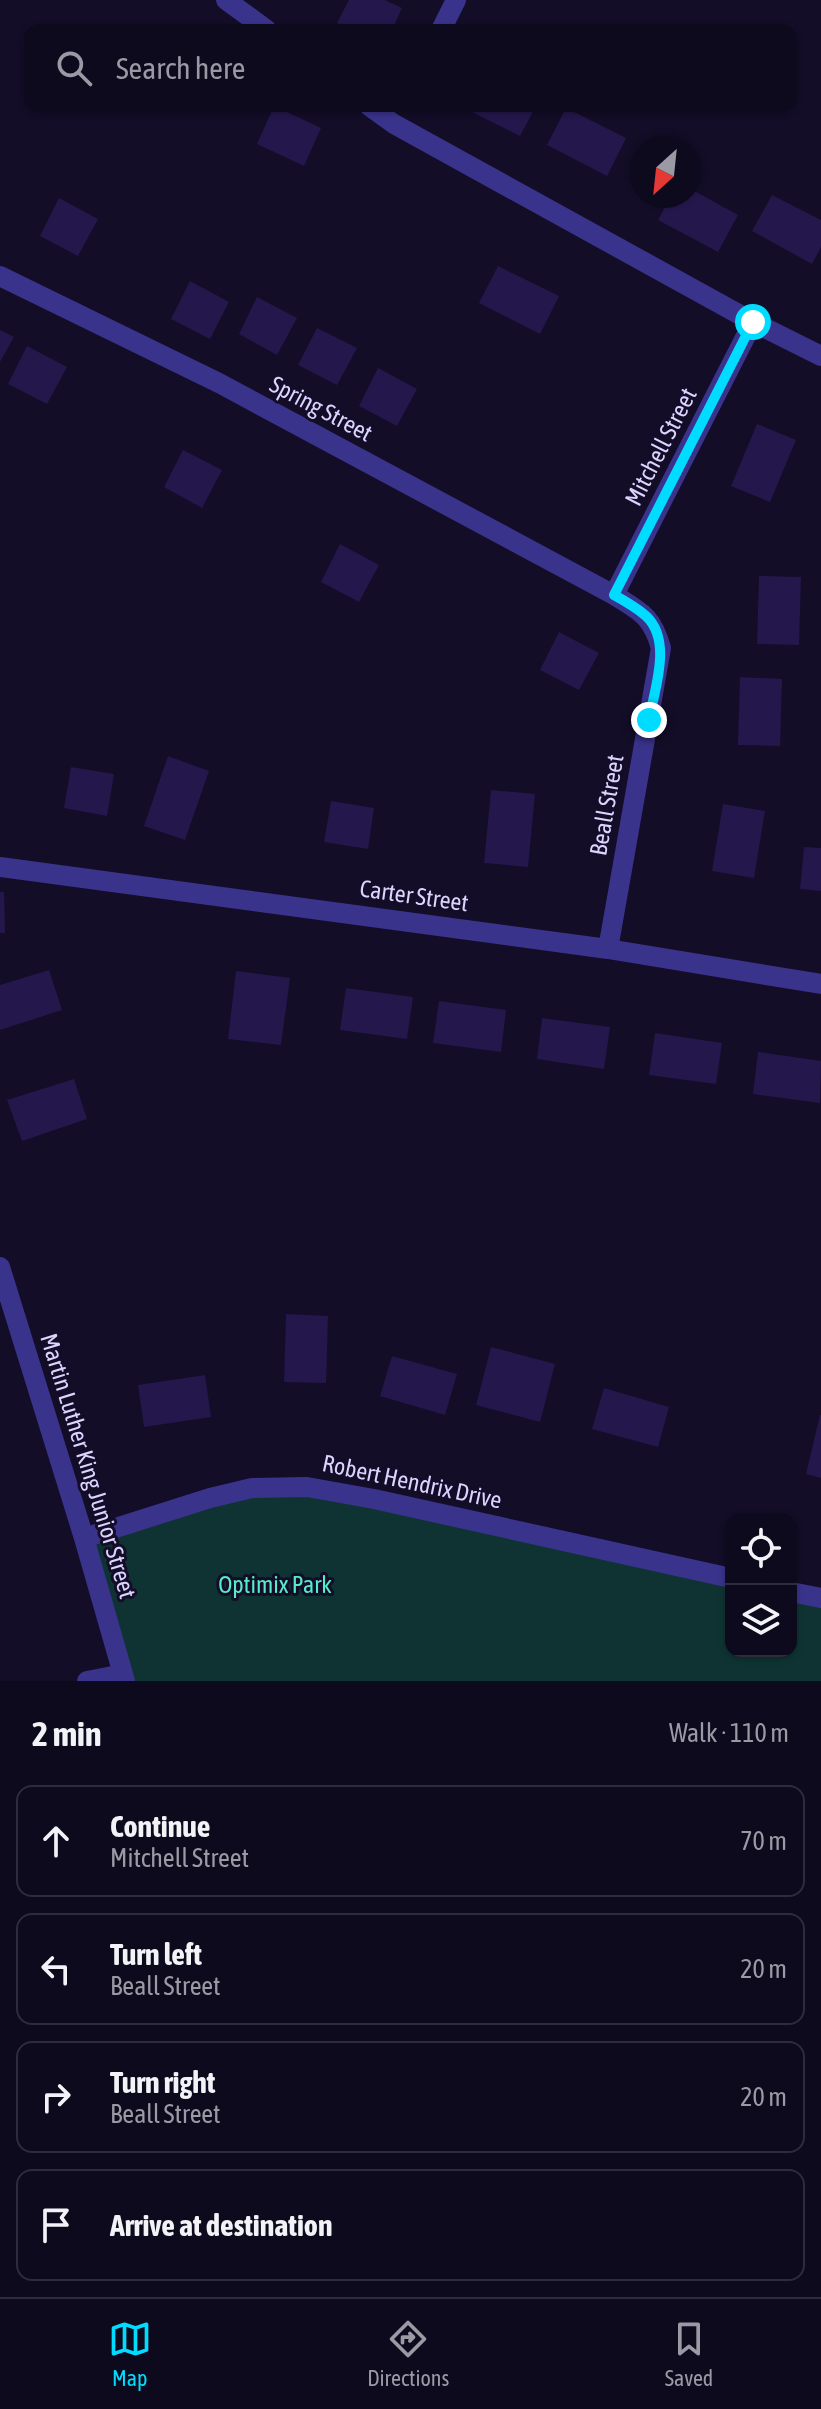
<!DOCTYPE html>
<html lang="en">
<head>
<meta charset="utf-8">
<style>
	:root { --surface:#0e0a1e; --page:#171327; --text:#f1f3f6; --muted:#9b9aa4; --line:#2e2b3c; --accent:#00dcff }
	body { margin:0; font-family:"Asap Condensed",sans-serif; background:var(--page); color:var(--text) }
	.controls { position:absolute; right:24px; bottom:24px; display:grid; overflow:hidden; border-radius:16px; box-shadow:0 2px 6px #0004 }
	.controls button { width:72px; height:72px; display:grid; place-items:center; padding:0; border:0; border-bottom:2px solid var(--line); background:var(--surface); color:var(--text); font:40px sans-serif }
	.compass { position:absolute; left:629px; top:136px; width:72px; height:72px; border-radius:50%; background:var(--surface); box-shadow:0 2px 6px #0004; rotate:207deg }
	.stop { position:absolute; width:24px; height:24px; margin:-18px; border:6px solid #00dcff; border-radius:50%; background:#fff }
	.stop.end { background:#00dcff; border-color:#fff; box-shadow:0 2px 8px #0008 }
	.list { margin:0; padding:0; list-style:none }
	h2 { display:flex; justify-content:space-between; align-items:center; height:104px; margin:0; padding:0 32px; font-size:34px }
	h2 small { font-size:26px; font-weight:400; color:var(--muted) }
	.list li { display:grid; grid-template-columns:52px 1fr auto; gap:24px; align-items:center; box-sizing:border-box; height:112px; margin:0 16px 16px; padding:0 16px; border:2px solid var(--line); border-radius:16px }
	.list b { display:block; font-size:30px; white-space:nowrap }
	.list p { margin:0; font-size:26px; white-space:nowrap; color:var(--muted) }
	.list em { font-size:26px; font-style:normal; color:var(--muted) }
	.icon { flex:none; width:44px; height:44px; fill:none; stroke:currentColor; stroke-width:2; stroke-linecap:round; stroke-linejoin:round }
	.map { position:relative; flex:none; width:821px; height:1681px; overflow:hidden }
	.search { position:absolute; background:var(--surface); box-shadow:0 2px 6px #0004; left:24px; right:24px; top:24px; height:88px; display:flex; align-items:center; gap:20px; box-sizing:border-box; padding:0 28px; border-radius:16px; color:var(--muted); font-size:30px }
	.sheet { height:616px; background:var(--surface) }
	nav { display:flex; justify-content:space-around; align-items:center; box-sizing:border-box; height:112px; border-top:2px solid var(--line); background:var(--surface); font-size:22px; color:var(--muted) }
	nav a { display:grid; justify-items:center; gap:4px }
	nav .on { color:var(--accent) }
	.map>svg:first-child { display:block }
	.green { fill:#0f3333 }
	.building { fill:#24174b }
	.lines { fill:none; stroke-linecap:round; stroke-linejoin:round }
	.street { stroke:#3a338c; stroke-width:20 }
	.route { stroke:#00dcff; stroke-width:10 }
	.labels { text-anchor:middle; stroke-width:6; stroke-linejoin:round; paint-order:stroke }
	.street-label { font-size:24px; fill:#dbd4ff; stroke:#130d28 }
	.park-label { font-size:24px; fill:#54eccb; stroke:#130d28 }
</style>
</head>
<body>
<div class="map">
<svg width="821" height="1681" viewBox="0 0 821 1681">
	<rect width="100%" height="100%" fill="#130d28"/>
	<path class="green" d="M 307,1487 L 731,1578 L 731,1651 L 791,1651 L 791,1592 L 821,1598 L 821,1681 L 124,1681 L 84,1538 L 210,1498 Z"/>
	<path class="building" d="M 349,0 L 385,0 L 402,8 L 392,30 L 352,30 L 337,23 Z
		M 274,106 L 321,128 L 304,166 L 257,144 Z
		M 460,106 L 536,106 L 520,136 Z
		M 566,108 L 626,138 L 607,176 L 547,145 Z
		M 689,188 L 738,215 L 718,252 L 658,220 L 671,196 L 689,196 Z
		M 772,195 L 821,220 L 821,247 L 812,264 L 752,231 Z
		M 59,198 L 98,219 L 78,256 L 40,236 Z
		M 498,266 L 559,296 L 540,334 L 479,303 Z
		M 190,281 L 229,302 L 210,339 L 171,319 Z
		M 257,297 L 297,318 L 277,355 L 239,334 Z
		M 317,328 L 357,348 L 337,385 L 298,365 Z
		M 0,330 L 14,337 L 0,362 Z
		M 27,346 L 67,367 L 47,404 L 8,384 Z
		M 378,368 L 417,389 L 397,426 L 359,406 Z
		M 757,424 L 796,440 L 770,502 L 731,486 Z
		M 183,450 L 222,470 L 202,508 L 164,487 Z
		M 340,544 L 379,565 L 359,602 L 321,582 Z
		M 759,576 L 801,577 L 799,645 L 757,644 Z
		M 559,632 L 599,653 L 579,690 L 540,670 Z
		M 740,677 L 782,679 L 780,746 L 738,745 Z
		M 168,756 L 209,771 L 185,840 L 144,826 Z
		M 71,767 L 114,774 L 107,816 L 64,808 Z
		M 491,790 L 535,794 L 528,867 L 484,863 Z
		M 331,801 L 374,808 L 368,849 L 324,842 Z
		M 723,804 L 765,811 L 754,878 L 712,871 Z
		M 804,847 L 821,848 L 821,891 L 800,889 Z
		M 0,892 L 4,892 L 5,933 L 0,933 Z
		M 49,970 L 62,1010 L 0,1030 L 0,985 Z
		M 236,971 L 290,978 L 281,1045 L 228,1039 Z
		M 346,988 L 413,997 L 407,1039 L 340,1030 Z
		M 439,1001 L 506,1010 L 501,1052 L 433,1043 Z
		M 542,1018 L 610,1027 L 604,1069 L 537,1059 Z
		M 655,1033 L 722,1043 L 716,1084 L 649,1075 Z
		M 758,1052 L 821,1061 L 820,1103 L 753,1094 Z
		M 74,1079 L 87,1119 L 22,1141 L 7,1100 Z
		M 286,1314 L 328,1316 L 326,1383 L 284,1382 Z
		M 491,1347 L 555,1364 L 540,1422 L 476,1405 Z
		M 392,1356 L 457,1374 L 445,1415 L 380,1396 Z
		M 205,1375 L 211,1417 L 144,1427 L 138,1385 Z
		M 604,1388 L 669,1407 L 658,1447 L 592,1429 Z
		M 820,1415 L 821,1415 L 821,1478 L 806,1474 Z"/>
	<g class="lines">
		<path class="street" d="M 226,0 L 267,30
			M 441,30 L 456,0
			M 369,106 L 394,124 L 753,322 L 821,356
			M 0,276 L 219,383 L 614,595 C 641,612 652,616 661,648 L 608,949
			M 614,595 L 753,322
			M 0,867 L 608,949 L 821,984
			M 0,1267 L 84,1538 L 125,1681
			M 84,1538 L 210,1498 L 252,1488 L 307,1487 L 374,1499 L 731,1578
			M 791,1592 L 821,1598
			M 87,1681 L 123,1674"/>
	</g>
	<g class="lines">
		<path class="route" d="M 649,720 C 654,690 673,641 646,616 C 637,608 625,601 614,595 L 753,322"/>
	</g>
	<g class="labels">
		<g class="street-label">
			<text transform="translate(321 409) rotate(28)" y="8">Spring Street</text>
			<text transform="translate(661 447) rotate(-63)" y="8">Mitchell Street</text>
			<text transform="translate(607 805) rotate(-80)" y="8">Beall Street</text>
			<text transform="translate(414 896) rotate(8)" y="8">Carter Street</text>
			<text transform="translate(88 1466) rotate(73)" y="8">Martin Luther King Junior Street</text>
			<text transform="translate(412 1482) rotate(12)" y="8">Robert Hendrix Drive</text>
		</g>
		<g class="park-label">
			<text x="275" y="1593">Optimix Park</text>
		</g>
	</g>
</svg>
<div class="controls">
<button><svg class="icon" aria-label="locate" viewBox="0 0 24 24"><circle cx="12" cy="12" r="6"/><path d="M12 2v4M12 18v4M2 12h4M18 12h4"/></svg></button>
<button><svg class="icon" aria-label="layers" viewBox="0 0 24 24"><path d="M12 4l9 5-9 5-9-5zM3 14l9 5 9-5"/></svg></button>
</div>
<svg class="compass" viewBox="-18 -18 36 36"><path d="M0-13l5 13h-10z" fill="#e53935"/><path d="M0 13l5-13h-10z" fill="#9b9aa4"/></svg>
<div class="stop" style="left:753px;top:322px"></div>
<div class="stop end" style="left:649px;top:720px"></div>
<div class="search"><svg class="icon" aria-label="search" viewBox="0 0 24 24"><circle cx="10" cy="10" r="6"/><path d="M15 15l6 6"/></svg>Search here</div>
</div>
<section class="sheet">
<h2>2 min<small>Walk · 110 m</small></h2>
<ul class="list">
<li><svg class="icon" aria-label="ahead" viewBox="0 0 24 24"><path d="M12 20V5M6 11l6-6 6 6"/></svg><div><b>Continue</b><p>Mitchell Street</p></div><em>70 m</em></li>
<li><svg class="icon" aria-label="left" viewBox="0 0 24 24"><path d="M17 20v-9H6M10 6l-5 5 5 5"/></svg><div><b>Turn left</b><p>Beall Street</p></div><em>20 m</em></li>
<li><svg class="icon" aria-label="right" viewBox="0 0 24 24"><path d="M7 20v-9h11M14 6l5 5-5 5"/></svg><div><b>Turn right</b><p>Beall Street</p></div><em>20 m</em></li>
<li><svg class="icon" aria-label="arrive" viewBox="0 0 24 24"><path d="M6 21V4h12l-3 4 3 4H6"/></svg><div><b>Arrive at destination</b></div></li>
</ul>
</section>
<nav>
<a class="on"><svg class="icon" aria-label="map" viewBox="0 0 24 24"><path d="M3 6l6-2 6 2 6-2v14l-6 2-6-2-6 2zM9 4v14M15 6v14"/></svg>Map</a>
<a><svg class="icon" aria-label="directions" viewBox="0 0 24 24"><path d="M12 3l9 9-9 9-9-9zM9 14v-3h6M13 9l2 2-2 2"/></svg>Directions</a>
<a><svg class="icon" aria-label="saved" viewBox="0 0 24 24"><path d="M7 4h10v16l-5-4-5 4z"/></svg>Saved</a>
</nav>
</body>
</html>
